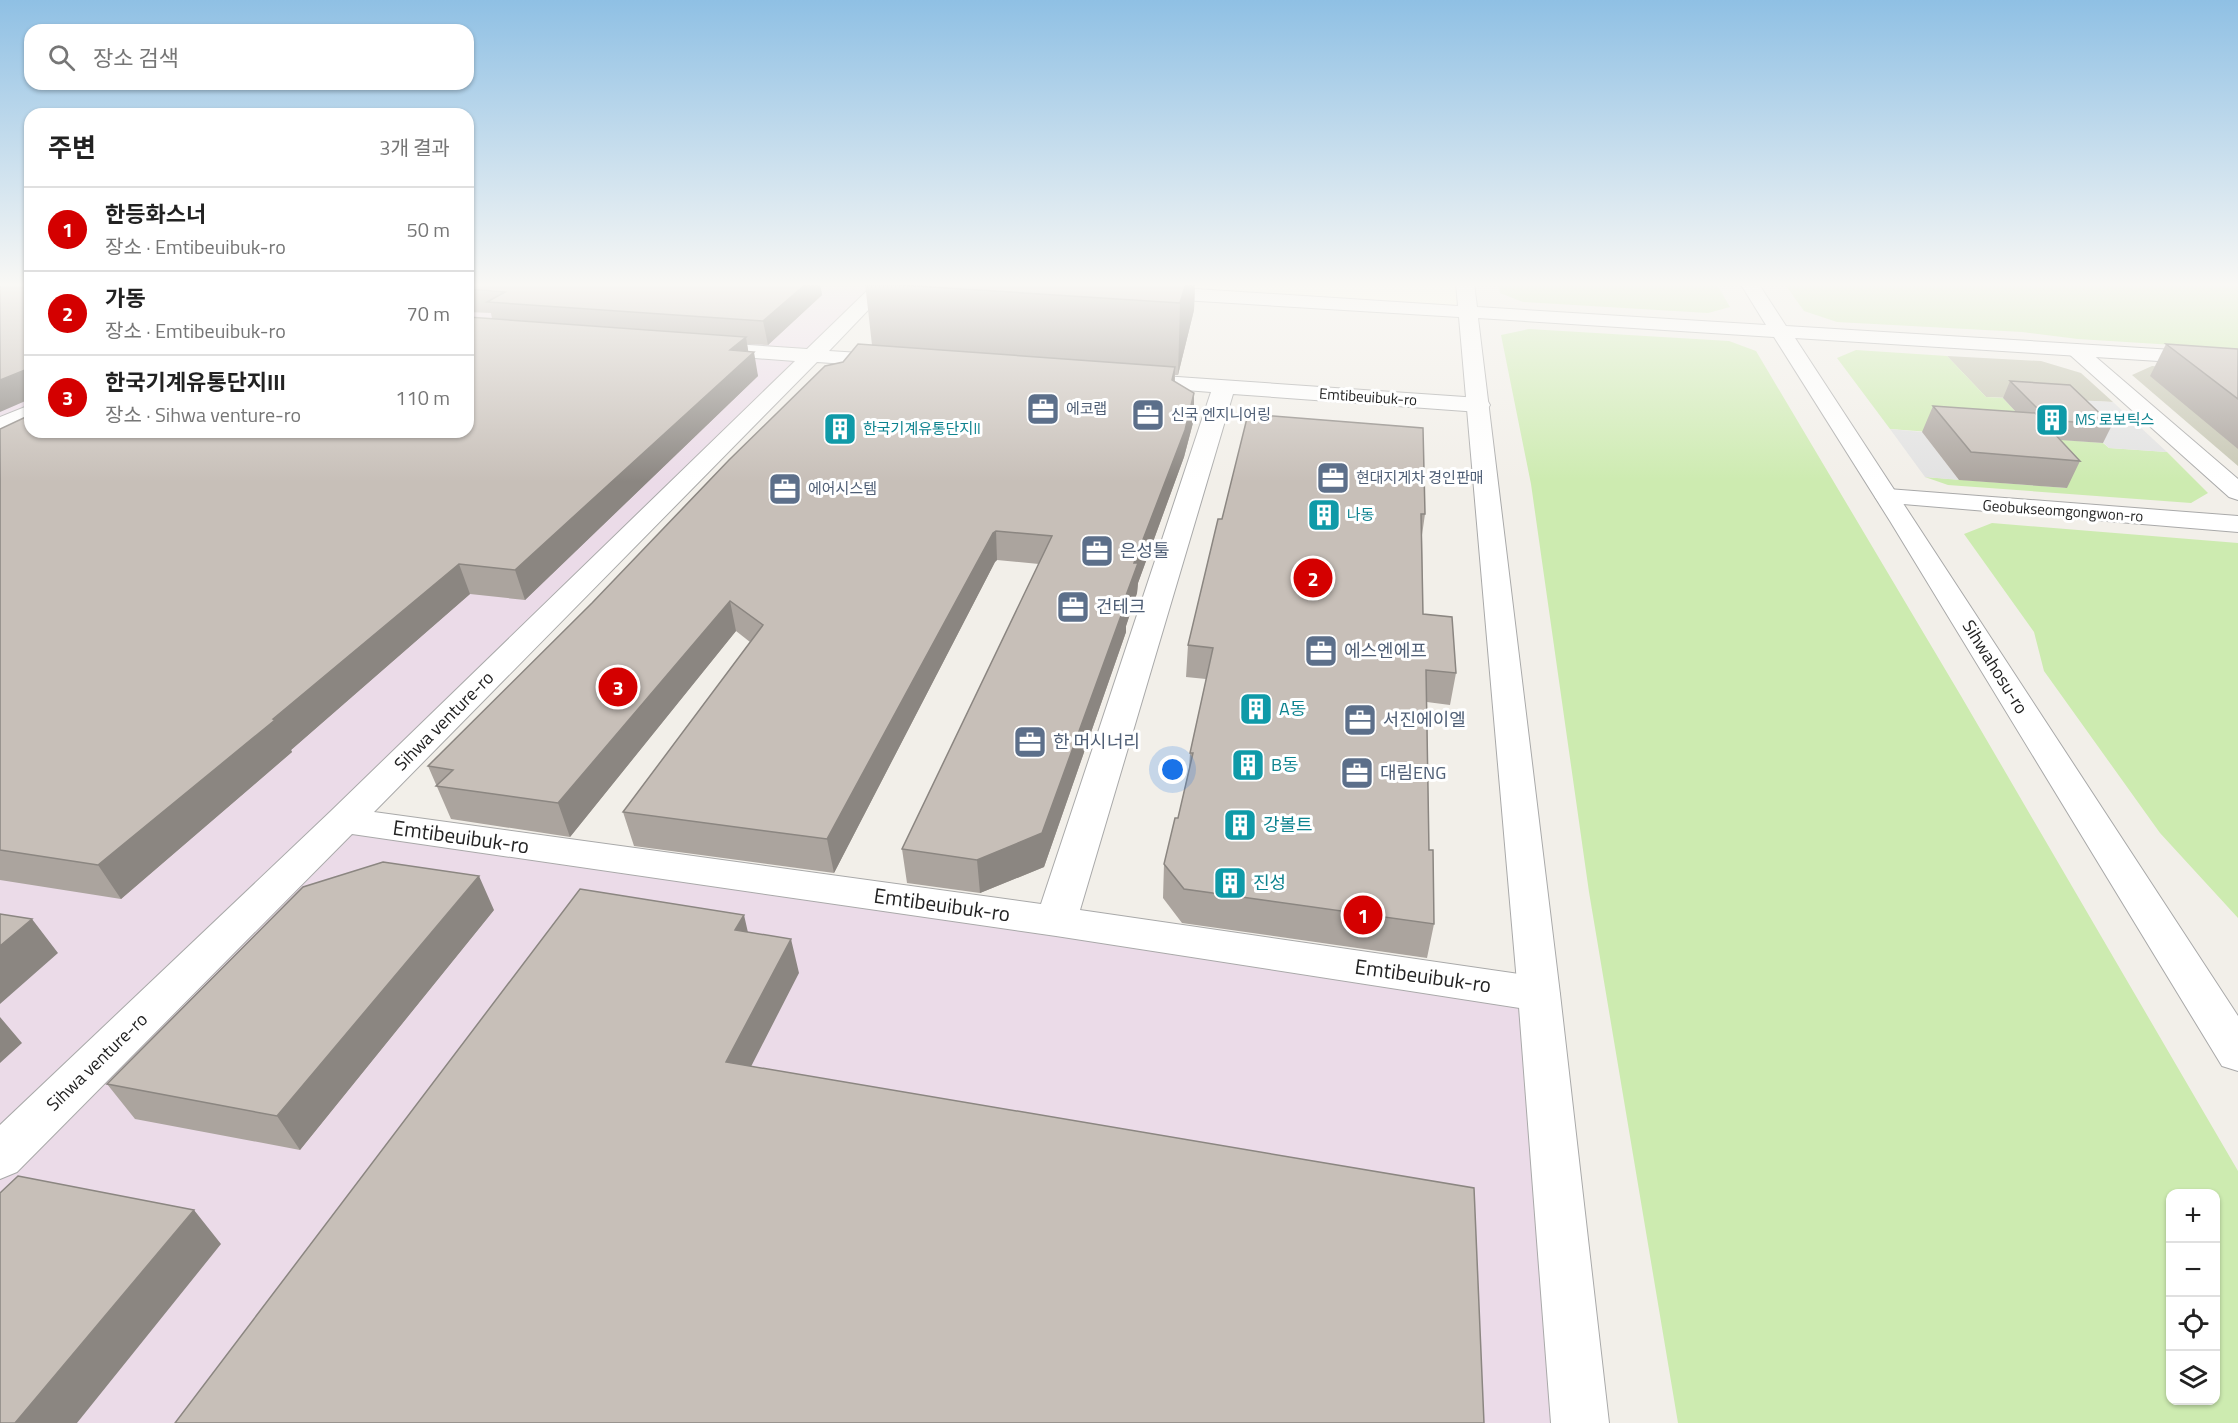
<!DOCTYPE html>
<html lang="ko">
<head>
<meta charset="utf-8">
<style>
	:root { --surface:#fff; --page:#f6f6f6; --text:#222; --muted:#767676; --line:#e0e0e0; --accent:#d40000 }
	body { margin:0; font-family:"Titillium Web","Noto Sans KR",sans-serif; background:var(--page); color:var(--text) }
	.controls { position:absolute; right:18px; bottom:18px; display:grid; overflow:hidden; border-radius:12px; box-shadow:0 2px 4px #0004 }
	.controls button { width:54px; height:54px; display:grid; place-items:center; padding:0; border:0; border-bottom:2px solid var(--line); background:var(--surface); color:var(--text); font:30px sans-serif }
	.you { position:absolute; left:1173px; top:770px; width:21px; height:21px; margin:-15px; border:4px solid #fff; border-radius:50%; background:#1a73e8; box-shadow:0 0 0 9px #1a73e833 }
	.badge { display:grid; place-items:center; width:39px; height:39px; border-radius:50%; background:var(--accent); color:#fff; font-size:20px; font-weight:700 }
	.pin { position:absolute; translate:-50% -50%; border:3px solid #fff; box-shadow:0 2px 6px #0006 }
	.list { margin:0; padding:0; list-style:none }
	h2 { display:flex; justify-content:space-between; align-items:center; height:78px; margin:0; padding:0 24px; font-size:26px }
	h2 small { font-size:20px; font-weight:400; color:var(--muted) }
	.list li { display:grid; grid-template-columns:39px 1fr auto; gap:18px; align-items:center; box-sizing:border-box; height:84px; padding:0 24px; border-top:2px solid var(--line) }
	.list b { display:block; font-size:22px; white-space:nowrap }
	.list p { margin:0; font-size:20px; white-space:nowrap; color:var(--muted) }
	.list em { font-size:20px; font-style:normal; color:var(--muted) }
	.icon { flex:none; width:33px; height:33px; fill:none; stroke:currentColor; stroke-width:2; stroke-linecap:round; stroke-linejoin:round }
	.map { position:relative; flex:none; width:2238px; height:1423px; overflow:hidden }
	.search { position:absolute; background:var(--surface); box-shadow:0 2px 4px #0004; left:24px; top:24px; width:450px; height:66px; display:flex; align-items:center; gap:15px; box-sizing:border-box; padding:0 21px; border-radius:18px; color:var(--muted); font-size:22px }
	.panel { position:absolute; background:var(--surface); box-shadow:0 2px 4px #0004; left:24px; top:108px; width:450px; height:330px; border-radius:18px }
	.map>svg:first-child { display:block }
	.industrial { fill:#ebdbe8 }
	.education { fill:#ffffe5 }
	.construction { fill:#c7c7b4 }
	.grass { fill:#cdebb0; fill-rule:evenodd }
	.parking { fill:#e2e2e2 }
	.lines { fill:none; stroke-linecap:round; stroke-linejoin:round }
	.minor-casing { stroke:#a9a9a9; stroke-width:2 }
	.tertiary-casing { stroke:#a9a9a9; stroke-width:2 }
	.minor { fill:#fff; fill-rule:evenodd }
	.tertiary { fill:#fff; fill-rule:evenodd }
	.wall { fill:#aba49e }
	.shaded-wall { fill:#8b8681 }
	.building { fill:#c7bfb8; stroke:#8b8681; stroke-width:1.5 }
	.labels { text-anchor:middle; stroke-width:6; stroke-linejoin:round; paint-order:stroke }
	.far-street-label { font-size:15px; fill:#222; stroke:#fff }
	.far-service-label { font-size:15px; fill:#4e5e75; stroke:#fff; text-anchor:start }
	.far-culture-label { font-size:15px; fill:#0d838f; stroke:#fff; text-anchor:start }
	.service-label { font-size:18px; fill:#4e5e75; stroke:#fff; text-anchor:start }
	.street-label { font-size:18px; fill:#222; stroke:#fff }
	.culture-label { font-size:18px; fill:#0d838f; stroke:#fff; text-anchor:start }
	.near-street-label { font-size:21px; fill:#222; stroke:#fff }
</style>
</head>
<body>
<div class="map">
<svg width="2238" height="1423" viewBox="0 0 2238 1423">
	<rect width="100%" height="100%" fill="#f2efe9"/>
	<path class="industrial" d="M 30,283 L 30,432 L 468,432 L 468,283 L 885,283 L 0,1153 L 0,293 Z
		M 344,820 L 1539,994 L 1580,1423 L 0,1423 L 0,1157 Z"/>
	<path class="education" d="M 1007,283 L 1465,283 L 1468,313 Z"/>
	<path class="construction" d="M 1947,356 L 2041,361 L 2081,373 L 2113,402 L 1986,397 Z
		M 2152,366 L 2238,371 L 2238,466 L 2132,375 Z"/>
	<path class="grass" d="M 1498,283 L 1716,283 L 1730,307 L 1708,313 L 1523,302 L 1500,293 Z
		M 1784,283 L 2238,283 L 2238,349 L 2078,339 L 2022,332 L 1837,322 L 1804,311 Z
		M 1529,329 L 1729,341 L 1756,351 L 1961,696 L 2238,1171 L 2238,1423 L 1678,1423 L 1589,892 L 1531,484 L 1501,335 ZM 2170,1194 L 2216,1194 L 2216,1400 L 2170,1400 Z
		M 1856,350 L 1947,356 L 1986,397 L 2003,398 L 2040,438 L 2103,443 L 2109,448 L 2167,452 L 2208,493 L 2191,503 L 1948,485 L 1925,477 L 2066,488 L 2023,439 L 1890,429 L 1837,358 Z
		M 1992,523 L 2238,543 L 2238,918 L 2160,833 L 2044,671 L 2034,632 L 1964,534 Z"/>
	<path class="parking" d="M 2058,399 L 2113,402 L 2167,452 L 2109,448 Z
		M 1890,429 L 1922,432 L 1959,480 L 1925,477 Z"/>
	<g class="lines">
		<defs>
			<path id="minor" d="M 875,283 L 894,283 L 829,351 L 891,355 L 898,357 L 901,361 L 898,365 L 891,367 L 817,362 L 374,812 L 1041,904 L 1211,392 L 1134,386 L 1126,385 L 1123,380 L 1126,375 L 1134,374 L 1479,398 L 1487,400 L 1490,405 L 1487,410 L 1479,412 L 1233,394 L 1080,910 L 1539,977 L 1554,982 L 1560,994 L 1554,1006 L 1539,1011 L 1056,936 L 352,834 L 17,1172 L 0,1179 L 0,1125 L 331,811 L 795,361 L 703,354 L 696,352 L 693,348 L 696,344 L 703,342 L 807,349 Z
				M 2076,344 L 2083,346 L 2238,479 L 2238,500 L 2229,497 L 2069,354 L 2066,350 L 2069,346 Z
				M 1888,489 L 2238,516 L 2238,532 L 1879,502 L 1875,497 L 1879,492 Z"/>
			<path id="tertiary" d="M 1456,283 L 1474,283 L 1477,307 L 1766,325 L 1740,283 L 1758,283 L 1786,326 L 2238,354 L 2238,366 L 1795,338 L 2238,1016 L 2238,1071 L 2222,1066 L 1890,521 L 1774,337 L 1478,318 L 1560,994 L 1609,1423 L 1551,1423 L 1518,994 L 1459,317 L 1150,298 L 1144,296 L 1141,292 L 1144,288 L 1150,286 L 1458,306 Z
				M 30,405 L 30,421 L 0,433 L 0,417 Z"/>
		</defs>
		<use href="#minor" class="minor-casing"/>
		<use href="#tertiary" class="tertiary-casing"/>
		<use href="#minor" class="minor"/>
		<use href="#tertiary" class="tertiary"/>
	</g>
	<path class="wall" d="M 468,283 L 820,283 L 822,295 L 768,345 L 747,344 L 748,351 L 758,376 L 525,600 L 470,594 L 291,750 L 292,752 L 121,899 L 0,880 L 0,429 L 468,432 L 492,319 L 491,313 L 468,312 Z
		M 865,283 L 1195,283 L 1194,310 L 1178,375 L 1175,375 L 1175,382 L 1194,393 L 1194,419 L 1184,457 L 1138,583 L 1137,593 L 1126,626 L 1126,632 L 1044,867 L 980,893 L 907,883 L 902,849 L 1039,564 L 997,560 L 995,562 L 834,873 L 634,846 L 623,812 L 750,642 L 736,631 L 570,837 L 451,819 L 428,766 L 843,362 L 872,345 Z
		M 2166,344 L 2238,349 L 2238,449 L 2150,376 Z
		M 2010,381 L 2112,425 L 2103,443 L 2060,440 L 2080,461 L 2067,488 L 1959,480 L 1922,432 L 1933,406 L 2016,412 L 2003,398 Z
		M 1425,514 L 1422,535 L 1423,614 L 1456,673 L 1450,705 L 1427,702 L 1429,850 L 1434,924 L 1427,958 L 1182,923 L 1163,898 L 1164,864 L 1178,818 L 1189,769 L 1190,753 L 1206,679 L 1186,677 L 1188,645 L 1218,519 Z
		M 494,910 L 300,1150 L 135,1119 L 107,1084 Z"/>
	<path class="shaded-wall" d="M 807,283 L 820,283 L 822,295 L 768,345 L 763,321 Z
		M 1186,283 L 1195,283 L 1194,310 L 1178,375 L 1180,303 Z
		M 746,337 L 749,356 L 754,352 L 758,376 L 525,600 L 515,570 L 730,350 Z
		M 1175,367 L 1174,392 L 1172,380 Z
		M 30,368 L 30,399 L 0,412 L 0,380 Z
		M 1194,393 L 1194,419 L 1184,457 L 1138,583 L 1137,593 L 1126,626 L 1126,632 L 1044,867 L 980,893 L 977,860 L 1124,601 L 1134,563 Z
		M 996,531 L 997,560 L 995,562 L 834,873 L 827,839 L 993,533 Z
		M 459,564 L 470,594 L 291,750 L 292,752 L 121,899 L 98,865 Z
		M 730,601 L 736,631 L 570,837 L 558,803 Z
		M 479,876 L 494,910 L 300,1150 L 277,1116 Z
		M 744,915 L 752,950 L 735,930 Z
		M 32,919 L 58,953 L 0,1004 L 0,946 Z
		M 791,939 L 799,973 L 736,1096 L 726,1062 Z
		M 0,1017 L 22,1043 L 0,1063 Z
		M 194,1210 L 221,1244 L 77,1423 L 15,1423 Z"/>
	<path class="building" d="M 0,283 L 30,283 L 30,368 L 0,380 Z
		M 468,283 L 807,283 L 763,321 L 487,302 L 505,292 L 468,289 Z
		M 869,283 L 1186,283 L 1180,303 Z
		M 468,317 L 746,337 L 730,350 L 754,352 L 515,570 L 459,564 L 273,719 L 275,720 L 98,865 L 0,850 L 0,429 L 30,415 L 30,432 L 468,432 Z
		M 858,344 L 1175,367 L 1172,380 L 1194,393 L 1185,430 L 1134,563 L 1138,563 L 1124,601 L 1126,602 L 1042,833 L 977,860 L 902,849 L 1052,536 L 996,531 L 993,533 L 827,839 L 623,812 L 763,625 L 730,601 L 558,803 L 436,786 L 453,770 L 428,766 L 592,603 L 729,460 L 825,366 L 843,362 Z
		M 2166,344 L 2238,349 L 2238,399 Z
		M 2010,381 L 2070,385 L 2112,425 L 2049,420 Z
		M 1933,406 L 2035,413 L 2080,461 L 1971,452 Z
		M 1248,414 L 1423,428 L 1425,514 L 1421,514 L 1423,614 L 1452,617 L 1456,673 L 1426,670 L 1429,850 L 1433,850 L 1434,924 L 1184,889 L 1164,864 L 1175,818 L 1178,818 L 1193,753 L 1190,753 L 1213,648 L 1188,645 L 1218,519 L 1222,519 Z
		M 383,862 L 479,876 L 277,1116 L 107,1084 L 303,887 Z
		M 580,889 L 744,915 L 735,930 L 791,939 L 726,1062 L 1474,1188 L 1484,1423 L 175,1423 Z
		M 0,914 L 32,919 L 0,946 Z
		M 18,1176 L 194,1210 L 15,1423 L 0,1423 L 0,1193 Z"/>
	<linearGradient id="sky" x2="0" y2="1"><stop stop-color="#8fc0e4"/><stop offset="0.59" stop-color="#f9f8f5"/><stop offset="1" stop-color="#f9f8f5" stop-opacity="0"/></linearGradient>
	<rect width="2238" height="482" fill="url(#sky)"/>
	<defs>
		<symbol id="office-square" viewBox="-11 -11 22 22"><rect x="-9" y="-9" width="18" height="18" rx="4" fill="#5c6f8a" stroke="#fff"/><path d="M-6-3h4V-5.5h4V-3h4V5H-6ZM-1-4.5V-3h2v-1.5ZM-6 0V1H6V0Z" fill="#fff"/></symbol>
		<symbol id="building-square" viewBox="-11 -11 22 22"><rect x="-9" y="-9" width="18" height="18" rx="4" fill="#0f9aa8" stroke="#fff"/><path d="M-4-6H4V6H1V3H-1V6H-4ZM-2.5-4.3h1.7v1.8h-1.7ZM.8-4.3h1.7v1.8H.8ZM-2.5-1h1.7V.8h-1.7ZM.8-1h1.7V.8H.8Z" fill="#fff"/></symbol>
	</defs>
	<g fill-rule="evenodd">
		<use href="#office-square" x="1024" y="390" width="38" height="38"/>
		<use href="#office-square" x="1129" y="396" width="38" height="38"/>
		<use href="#building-square" x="2033" y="401" width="38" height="38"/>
		<use href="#building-square" x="821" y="410" width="38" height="38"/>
		<use href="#office-square" x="1314" y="459" width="38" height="38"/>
		<use href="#office-square" x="766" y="470" width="38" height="38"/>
		<use href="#building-square" x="1305" y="496" width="38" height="38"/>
		<use href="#office-square" x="1078" y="532" width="38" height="38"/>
		<use href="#office-square" x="1054" y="588" width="38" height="38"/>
		<use href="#office-square" x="1302" y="632" width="38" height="38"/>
		<use href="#building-square" x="1237" y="690" width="38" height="38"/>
		<use href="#office-square" x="1341" y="701" width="38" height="38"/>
		<use href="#office-square" x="1011" y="723" width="38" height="38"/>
		<use href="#building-square" x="1229" y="746" width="38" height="38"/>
		<use href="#office-square" x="1338" y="754" width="38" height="38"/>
		<use href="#building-square" x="1221" y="806" width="38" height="38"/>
		<use href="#building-square" x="1211" y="864" width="38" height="38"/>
	</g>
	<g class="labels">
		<g class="far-street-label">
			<text transform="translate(1368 397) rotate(4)" y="5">Emtibeuibuk-ro</text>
			<text transform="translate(2063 511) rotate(4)" y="5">Geobukseomgongwon-ro</text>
		</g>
		<g class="far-service-label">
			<text x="1066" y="414">에코랩</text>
			<text x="1171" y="420">신국 엔지니어링</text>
			<text x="1356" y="483">현대지게차 경인판매</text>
			<text x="808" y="494">에어시스템</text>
		</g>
		<g class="far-culture-label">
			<text x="2075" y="425">MS 로보틱스</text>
			<text x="863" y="434">한국기계유통단지II</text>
			<text x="1347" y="520">나동</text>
		</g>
		<g class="service-label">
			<text x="1120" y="557">은성툴</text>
			<text x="1096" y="613">건테크</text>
			<text x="1344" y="657">에스엔에프</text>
			<text x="1383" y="726">서진에이엘</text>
			<text x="1053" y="748">한 머시너리</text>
			<text x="1380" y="779">대림ENG</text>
		</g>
		<g class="street-label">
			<text transform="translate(1995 667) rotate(58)" y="6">Sihwahosu-ro</text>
			<text transform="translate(444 721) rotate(-45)" y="6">Sihwa venture-ro</text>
			<text transform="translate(97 1062) rotate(-44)" y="6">Sihwa venture-ro</text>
		</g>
		<g class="culture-label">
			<text x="1279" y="715">A동</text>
			<text x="1271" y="771">B동</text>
			<text x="1263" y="831">강볼트</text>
			<text x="1253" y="889">진성</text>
		</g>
		<g class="near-street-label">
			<text transform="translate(461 837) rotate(8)" y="7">Emtibeuibuk-ro</text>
			<text transform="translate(942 905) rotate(8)" y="7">Emtibeuibuk-ro</text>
			<text transform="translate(1423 976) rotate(8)" y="7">Emtibeuibuk-ro</text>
		</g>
	</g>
</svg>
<div class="controls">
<button>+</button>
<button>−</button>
<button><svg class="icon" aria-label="locate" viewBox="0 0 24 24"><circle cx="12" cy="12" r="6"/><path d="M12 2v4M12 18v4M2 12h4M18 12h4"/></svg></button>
<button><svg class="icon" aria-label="layers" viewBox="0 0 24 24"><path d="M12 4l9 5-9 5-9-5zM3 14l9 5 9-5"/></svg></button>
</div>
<div class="you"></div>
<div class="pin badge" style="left:1363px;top:915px">1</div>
<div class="pin badge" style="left:1313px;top:578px">2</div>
<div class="pin badge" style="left:618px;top:687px">3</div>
<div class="search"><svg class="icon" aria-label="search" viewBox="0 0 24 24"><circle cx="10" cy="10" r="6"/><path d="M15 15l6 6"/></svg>장소 검색</div>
<section class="panel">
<h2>주변<small>3개 결과</small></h2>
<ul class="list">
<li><span class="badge">1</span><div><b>한등화스너</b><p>장소 · Emtibeuibuk-ro</p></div><em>50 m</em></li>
<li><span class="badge">2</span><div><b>가동</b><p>장소 · Emtibeuibuk-ro</p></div><em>70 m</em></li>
<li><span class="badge">3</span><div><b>한국기계유통단지III</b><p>장소 · Sihwa venture-ro</p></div><em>110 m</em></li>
</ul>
</section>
</div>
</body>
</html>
